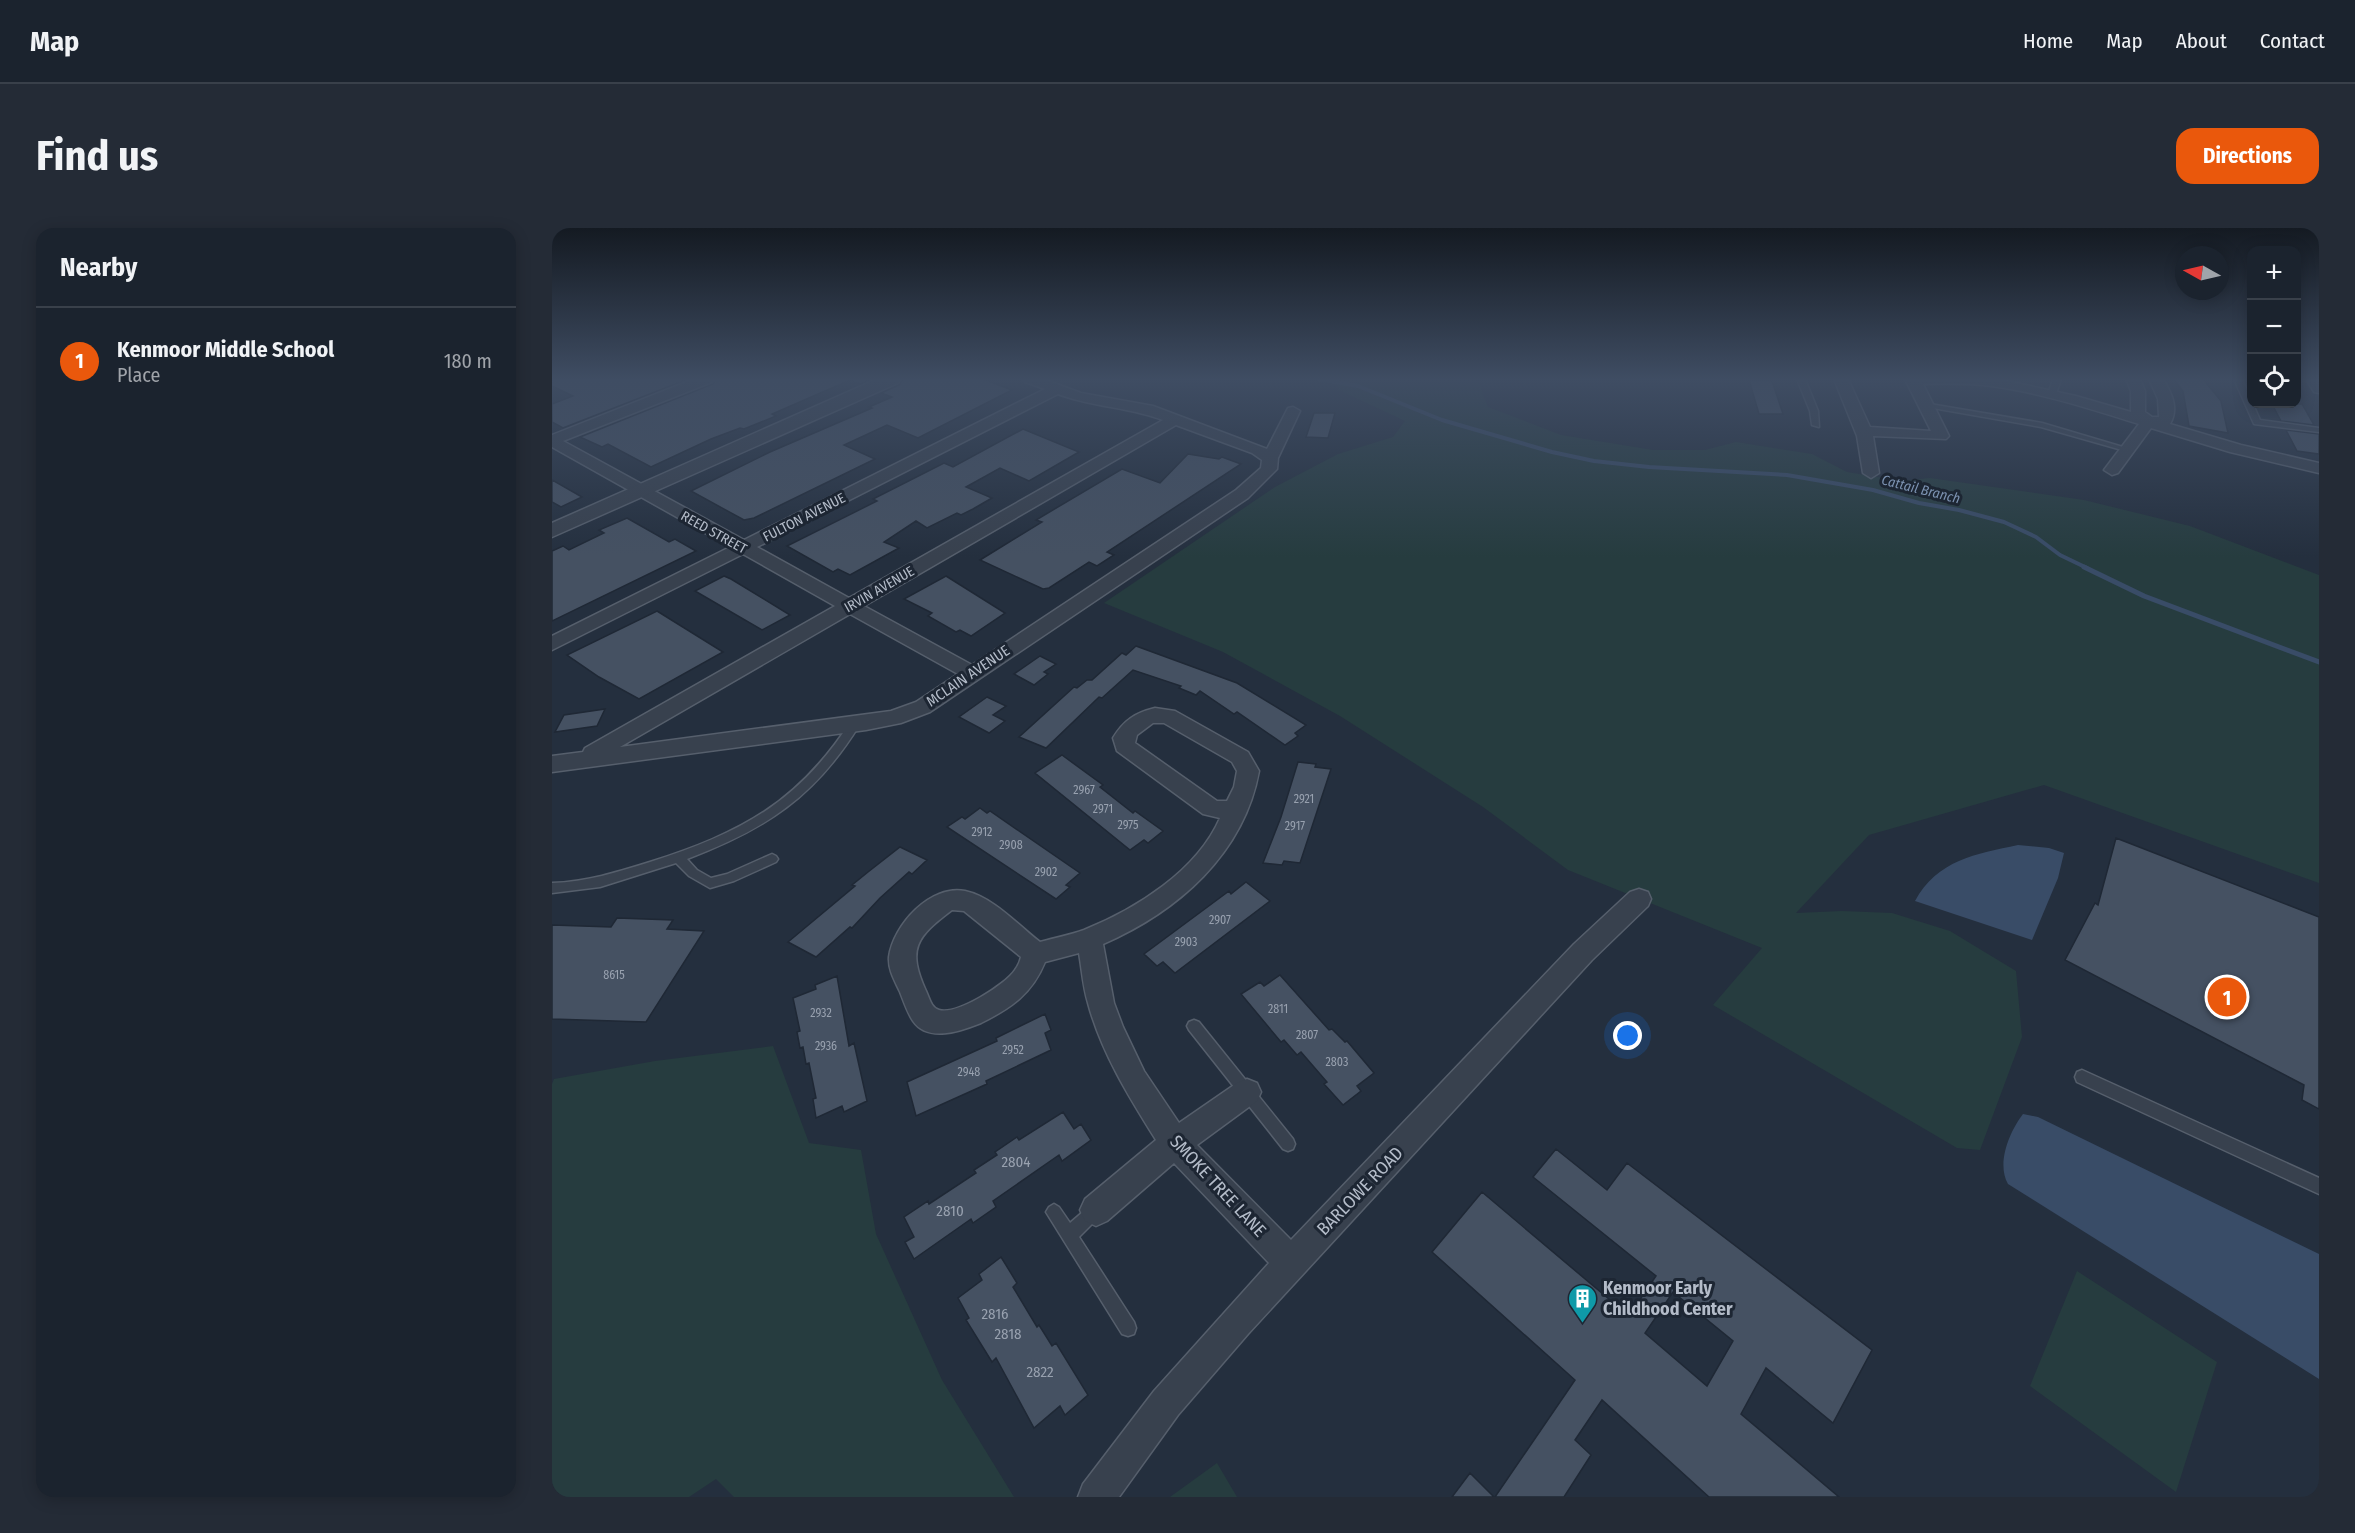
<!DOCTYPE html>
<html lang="en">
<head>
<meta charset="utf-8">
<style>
	:root { --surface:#1b232e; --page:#242b36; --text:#f1f3f6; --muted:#a0a4aa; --line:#39404a; --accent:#ea580c }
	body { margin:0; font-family:"Fira Sans Condensed",sans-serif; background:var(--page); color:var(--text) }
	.controls { position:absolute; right:18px; top:18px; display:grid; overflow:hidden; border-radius:12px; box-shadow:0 3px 15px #0003 }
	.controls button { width:54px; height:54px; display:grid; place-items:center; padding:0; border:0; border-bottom:2px solid var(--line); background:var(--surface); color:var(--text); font:30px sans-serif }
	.compass { position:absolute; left:1623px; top:18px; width:54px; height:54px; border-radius:50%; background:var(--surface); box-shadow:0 3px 15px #0003; rotate:278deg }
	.you { position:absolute; left:1076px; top:808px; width:21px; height:21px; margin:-15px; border:4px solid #fff; border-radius:50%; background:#1a73e8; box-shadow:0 0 0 9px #1a73e833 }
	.badge { display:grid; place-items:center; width:39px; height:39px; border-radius:50%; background:var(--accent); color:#fff; font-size:20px; font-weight:700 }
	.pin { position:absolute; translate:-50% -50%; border:3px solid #fff; box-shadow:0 2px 6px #0006 }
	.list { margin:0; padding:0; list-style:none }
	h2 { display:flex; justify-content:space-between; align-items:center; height:78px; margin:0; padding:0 24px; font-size:26px }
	h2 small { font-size:20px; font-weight:400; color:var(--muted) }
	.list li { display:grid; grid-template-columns:39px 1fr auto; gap:18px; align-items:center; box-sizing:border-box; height:108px; padding:0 24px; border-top:2px solid var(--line) }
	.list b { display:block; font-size:22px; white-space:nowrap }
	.list p { margin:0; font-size:20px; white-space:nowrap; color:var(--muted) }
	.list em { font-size:20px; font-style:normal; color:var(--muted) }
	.icon { flex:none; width:33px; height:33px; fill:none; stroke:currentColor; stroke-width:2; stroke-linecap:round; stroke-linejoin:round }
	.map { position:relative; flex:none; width:1767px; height:1269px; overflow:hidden; border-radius:18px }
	header { display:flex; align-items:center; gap:36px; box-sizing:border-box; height:84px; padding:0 30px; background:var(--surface); border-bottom:2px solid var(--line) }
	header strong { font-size:28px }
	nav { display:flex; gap:33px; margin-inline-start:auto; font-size:21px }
	.intro { display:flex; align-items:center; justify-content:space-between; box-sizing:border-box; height:144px; padding:0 36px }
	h1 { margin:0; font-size:42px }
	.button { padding:15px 27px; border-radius:18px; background:var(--accent); color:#fff; font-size:21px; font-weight:700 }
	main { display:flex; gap:36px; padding:0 36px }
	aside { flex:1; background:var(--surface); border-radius:18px; box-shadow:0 3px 15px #0003 }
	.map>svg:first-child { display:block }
	.green { fill:#263c3f }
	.water { fill:#394c67 }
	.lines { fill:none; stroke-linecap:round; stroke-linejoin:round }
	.stream-far1 { stroke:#394c67; stroke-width:4 }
	.stream { stroke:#394c67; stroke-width:5 }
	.building { fill:#455162; stroke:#1f2835; stroke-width:1.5; fill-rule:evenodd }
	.service-casing { stroke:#565f6c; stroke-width:3 }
	.minor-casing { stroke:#565f6c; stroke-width:3 }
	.tertiary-casing { stroke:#565f6c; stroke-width:3 }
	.service { fill:#38414e; fill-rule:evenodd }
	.minor { fill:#38414e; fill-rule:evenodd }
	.tertiary { fill:#38414e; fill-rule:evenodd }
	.labels { text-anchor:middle; stroke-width:6; stroke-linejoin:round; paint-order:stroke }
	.number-label { font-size:12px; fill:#98a1af }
	.far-water-label { font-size:14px; font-style:italic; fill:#7c92b1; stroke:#1d2633 }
	.far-street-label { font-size:14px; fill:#b4bcc9; stroke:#1d2633 }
	.street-label { font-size:15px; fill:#b4bcc9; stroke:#1d2633 }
	.near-number-label { font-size:15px; fill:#98a1af }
	.near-street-label { font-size:18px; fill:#b4bcc9; stroke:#1d2633 }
	.near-poi-label { font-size:18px; font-weight:bold; fill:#b4bcc9; stroke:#1d2633; text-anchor:start }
</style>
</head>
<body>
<header>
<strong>Map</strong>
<nav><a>Home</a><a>Map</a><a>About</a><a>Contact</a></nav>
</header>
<div class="intro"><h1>Find us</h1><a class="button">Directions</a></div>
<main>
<aside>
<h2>Nearby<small></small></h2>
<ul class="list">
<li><span class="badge">1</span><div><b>Kenmoor Middle School</b><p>Place</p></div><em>180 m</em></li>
</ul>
</aside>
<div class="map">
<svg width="1767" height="1269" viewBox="0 0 1767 1269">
	<rect width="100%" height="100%" fill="#242f3e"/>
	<path class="green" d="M 783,151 L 925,151 L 936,179 L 1009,207 L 1101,222 L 1153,222 L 1184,214 L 1260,226 L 1295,244 L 1349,253 L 1378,250 L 1532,272 L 1638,298 L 1767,347 L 1767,655 L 1492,557 L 1317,607 L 1244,685 L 1290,683 L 1340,685 L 1398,703 L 1464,743 L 1470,809 L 1428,922 L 1405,920 L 1161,777 L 1210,720 L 1016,642 L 931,579 L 788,488 L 671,424 L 552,375 L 723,259 L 786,226 L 841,209 L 853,193 L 787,162 Z
		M 221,818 L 257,915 L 309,922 L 324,1006 L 390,1152 L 462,1269 L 182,1269 L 164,1251 L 137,1269 L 0,1269 L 0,856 L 2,851 L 103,833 Z
		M 1525,1043 L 1665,1134 L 1624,1264 L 1478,1158 Z
		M 665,1235 L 685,1269 L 618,1269 Z"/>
	<path class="water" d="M 1466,617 L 1497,620 L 1512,625 L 1506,650 L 1480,712 L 1363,673 C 1385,632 1424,626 1466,617 Z
		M 1471,886 L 1486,889 L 1767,1026 L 1767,1151 L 1456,956 C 1444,935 1458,903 1471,886 Z"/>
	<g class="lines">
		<path class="stream-far1" d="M 767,151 L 806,158 L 890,192 L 1000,224 L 1042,233 L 1097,239 L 1235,247 L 1321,262 L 1367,275 L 1407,282 L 1452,294 L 1484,309 L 1508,327 L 1535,340"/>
		<path class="stream" d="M 1532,339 L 1592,368 L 1767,434"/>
	</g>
	<path class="building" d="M 0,151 L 136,151 L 11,200 L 0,194 L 0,176 L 21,168 L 0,158 Z
		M 164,151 L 319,151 L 308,156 L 298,152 L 220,186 L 224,188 L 192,201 L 188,200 L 159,211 L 99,239 L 56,216 L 50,219 L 28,209 L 161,156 Z
		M 351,151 L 431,151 L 460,162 L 366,210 L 335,197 L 292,217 L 323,231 L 202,290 L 192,292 L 139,263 L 218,224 L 320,180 L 317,179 L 340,169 L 329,165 L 347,157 Z
		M 1621,151 L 1651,151 L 1669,173 L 1676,205 L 1637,198 L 1631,163 Z
		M 1197,152 L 1220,153 L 1231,186 L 1207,186 Z
		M 1720,176 L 1750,176 L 1762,197 L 1729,193 Z
		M 762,185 L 783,185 L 776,210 L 754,209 Z
		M 471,201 L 527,224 L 477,253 L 448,240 L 414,259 L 440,270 L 421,281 L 409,287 L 405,285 L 375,300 L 364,293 L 332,314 L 347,320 L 298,347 L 286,341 L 281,344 L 235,318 L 325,273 L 321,271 L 392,235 L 401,239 Z
		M 1734,202 L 1767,206 L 1767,226 L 1745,223 Z
		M 636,226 L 667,231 L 670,229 L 689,236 L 555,324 L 562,327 L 545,338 L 537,334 L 497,360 L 491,361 L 428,332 L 490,294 L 484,292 L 570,241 L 608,255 Z
		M 0,252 L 30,269 L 9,279 L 0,274 Z
		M 75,290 L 117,314 L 123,311 L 144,323 L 0,393 L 0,323 L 11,318 L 17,322 L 52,305 L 47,302 Z
		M 172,348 L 179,351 L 238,387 L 210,402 L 143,363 Z
		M 394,348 L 453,385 L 419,408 L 408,402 L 404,404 L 376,388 L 380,385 L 352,371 Z
		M 105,383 L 171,424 L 87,471 L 47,449 L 15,427 Z
		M 584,418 L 685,455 L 754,497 L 743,505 L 746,508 L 733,517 L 685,484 L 682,486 L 648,463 L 644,467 L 627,460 L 629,458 L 581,442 L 550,470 L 547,469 L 494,520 L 467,509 L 522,459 L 525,460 L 535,452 L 540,452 L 570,425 L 574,427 Z
		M 488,428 L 504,436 L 492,444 L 496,446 L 482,457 L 462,446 Z
		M 435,469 L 454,478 L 441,487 L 453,493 L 437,505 L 407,489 Z
		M 53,481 L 45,498 L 3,504 L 12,487 Z
		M 510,527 L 551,557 L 548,559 L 581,585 L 583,583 L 611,603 L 596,615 L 592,612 L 578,622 L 483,545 Z
		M 746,534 L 764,536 L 763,539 L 779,541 L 748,635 L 732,633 L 730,637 L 711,635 L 729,589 Z
		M 428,580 L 435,585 L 438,583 L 528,645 L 514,657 L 518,659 L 504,671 L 395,599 L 410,589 L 413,591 Z
		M 1564,610 L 1767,689 L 1767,881 L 1750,872 L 1752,857 L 1513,732 L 1543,675 L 1546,677 Z
		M 348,619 L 375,632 L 360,646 L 357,644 L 328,670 L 300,700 L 298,699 L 264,729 L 236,714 L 303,658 L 300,657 L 316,644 Z
		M 694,654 L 718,673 L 623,745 L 611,734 L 605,738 L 592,726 L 677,663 L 679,666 Z
		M 65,690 L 121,692 L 115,701 L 152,703 L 94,794 L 0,791 L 0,697 L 59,699 Z
		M 728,747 L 777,802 L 780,801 L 793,814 L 795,813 L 822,845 L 805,858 L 809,863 L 791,877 L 772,856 L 775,854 L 749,824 L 745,827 L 732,812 L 729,814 L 689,766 L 708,754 L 712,758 Z
		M 285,748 L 297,818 L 302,815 L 315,873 L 292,884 L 290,878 L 264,890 L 261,871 L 264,870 L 257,835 L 254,836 L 251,819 L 248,820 L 245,804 L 248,803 L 241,770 L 264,761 L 263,757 Z
		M 493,786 L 499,802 L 493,805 L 499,822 L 434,853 L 435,856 L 364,888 L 355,854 L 445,813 L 444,810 Z
		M 511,884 L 522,901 L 529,896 L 539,912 L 510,933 L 507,927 L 441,973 L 444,979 L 421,995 L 419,991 L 362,1031 L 353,1014 L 362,1009 L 352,989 L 376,973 L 377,976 L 424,945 L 422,942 L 445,927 L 443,924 L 465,909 L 467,912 Z
		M 1004,921 L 1055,962 L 1075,935 L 1320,1122 L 1281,1195 L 1214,1140 L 1189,1186 L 1287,1269 L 1157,1269 L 1050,1172 L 1023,1212 L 1039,1227 L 1012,1269 L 943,1269 L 1023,1152 L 880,1024 L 930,964 L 1077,1088 L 1104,1048 L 981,949 ZM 1121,1064 L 1181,1113 L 1155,1158 L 1093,1105 Z
		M 449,1029 L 465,1055 L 461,1059 L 485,1099 L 487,1097 L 500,1118 L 504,1115 L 536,1167 L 513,1187 L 508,1178 L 482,1200 L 444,1130 L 440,1134 L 414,1092 L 417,1090 L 406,1070 L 430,1052 L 427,1046 Z
		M 918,1245 L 942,1269 L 900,1269 Z"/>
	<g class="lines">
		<defs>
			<path id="service" d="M 1245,151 L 1253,151 L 1266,183 L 1267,199 L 1260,197 L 1258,183 Z
				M 1501,151 L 1509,151 L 1504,166 L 1500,168 L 1496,166 Z
				M 1682,151 L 1690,151 L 1708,192 L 1767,200 L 1767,204 L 1702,196 Z
				M 1372,175 L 1490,195 L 1581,222 L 1577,224 L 1489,199 L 1375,179 L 1372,179 Z
				M 303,492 L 308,496 C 263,569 214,601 135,631 L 145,642 L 159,650 L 175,646 L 220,626 L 224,628 L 226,631 L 224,634 L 182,653 L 158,660 L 137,648 L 124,635 L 48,659 L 0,665 L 0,655 C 34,654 66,644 98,634 C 189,605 246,575 299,493 Z
				M 642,792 L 647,794 L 741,911 L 743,916 L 741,921 L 736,923 L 731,921 L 637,802 L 635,798 L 637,794 Z
				M 1530,842 L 1767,950 L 1767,966 L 1525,854 L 1523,849 L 1525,844 Z
				M 544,974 L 549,977 L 552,982 L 549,987 L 527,1009 L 582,1094 L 584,1100 L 582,1106 L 576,1108 L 570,1106 L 494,984 L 497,979 L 502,976 L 507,979 L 518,995 L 539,977 Z"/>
			<path id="minor" d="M 142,151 L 162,151 L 160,154 L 11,213 L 192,312 L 493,161 L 473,154 L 471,151 L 491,151 L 529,165 L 601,178 L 715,221 L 736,180 L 741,179 L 748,183 L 726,230 L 725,241 L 696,270 L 378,484 L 349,495 L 314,502 L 0,544 L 0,528 L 31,524 L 33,520 L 283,378 L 191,326 L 0,422 L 0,408 L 178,319 L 0,219 L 0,207 ZM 506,166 C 540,179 577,179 611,192 L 297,370 L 205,319 ZM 624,197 L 700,225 L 710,232 L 709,240 L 684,262 L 420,437 L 312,378 ZM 298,386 L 406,446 L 364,474 L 339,483 L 68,519 Z
				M 1282,151 L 1296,151 L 1318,199 L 1379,203 L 1353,151 L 1446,151 L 1524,168 L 1579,184 L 1579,163 L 1574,151 L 1588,151 L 1593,163 L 1593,184 L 1600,189 L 1607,189 L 1606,171 L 1597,151 L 1611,151 C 1620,165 1627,181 1618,196 L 1689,217 L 1767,235 L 1767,245 L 1678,224 L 1599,200 L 1566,245 L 1560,247 L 1552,242 L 1587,196 C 1536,180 1484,163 1431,157 C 1411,155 1391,156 1371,156 L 1397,208 L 1394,211 L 1321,208 L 1327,245 L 1319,250 L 1311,245 L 1305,208 Z
				M 1754,151 L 1767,151 L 1767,165 L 1762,164 Z
				M 603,480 L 623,483 L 696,524 L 707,543 C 692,626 625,684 551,716 L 562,775 L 571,799 L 592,843 L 627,895 L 685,855 L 695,851 L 705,855 L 709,864 L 705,873 L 645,917 L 739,1012 L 1022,716 L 1078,664 L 1087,661 L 1096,664 L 1099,671 L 1096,678 L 1040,732 L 696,1106 L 626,1187 L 567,1269 L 526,1269 L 531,1256 L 602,1163 L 717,1035 L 622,935 L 555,993 L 544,998 L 533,993 L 528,982 L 533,971 L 604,912 C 577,869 549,824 536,775 C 531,759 530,742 527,725 L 493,734 C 480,766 459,780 429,795 C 409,803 376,815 361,793 C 355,784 352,774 348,764 C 343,753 336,742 337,729 C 341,697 379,656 413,663 C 441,669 466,697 488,714 C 502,710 518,707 532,702 C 584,681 645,643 668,590 L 651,586 L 565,523 L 561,510 C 572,492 583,485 603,480 ZM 601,495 L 612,495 L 680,534 L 685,543 L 682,559 L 675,573 L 665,573 L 583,515 L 585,507 ZM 400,682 L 412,683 L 469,729 C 468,733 466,738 463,742 C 453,757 405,787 387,782 C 379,780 377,769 374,763 C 355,721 364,709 400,682 Z"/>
			<path id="tertiary" d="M 325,151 L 349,151 L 346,155 L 0,309 L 0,295 Z"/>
		</defs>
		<use href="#service" class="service-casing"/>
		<use href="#minor" class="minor-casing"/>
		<use href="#tertiary" class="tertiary-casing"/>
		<use href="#service" class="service"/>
		<use href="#minor" class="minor"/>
		<use href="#tertiary" class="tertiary"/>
	</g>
	<linearGradient id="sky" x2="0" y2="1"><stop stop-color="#141a22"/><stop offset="0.46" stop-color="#3f4d63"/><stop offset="1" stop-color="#3f4d63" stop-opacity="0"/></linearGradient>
	<rect width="1767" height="329" fill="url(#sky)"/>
	<defs>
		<symbol id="building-pin" viewBox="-11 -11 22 30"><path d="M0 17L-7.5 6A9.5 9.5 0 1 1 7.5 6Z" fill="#0f9aa8" stroke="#1d2633"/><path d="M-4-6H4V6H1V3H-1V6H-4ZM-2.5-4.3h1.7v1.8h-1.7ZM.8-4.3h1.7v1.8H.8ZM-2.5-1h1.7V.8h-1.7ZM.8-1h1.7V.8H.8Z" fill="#fff"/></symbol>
	</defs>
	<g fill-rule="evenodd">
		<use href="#building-pin" x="1014" y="1054" width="33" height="45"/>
	</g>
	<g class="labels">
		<g class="number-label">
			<text x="532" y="566">2967</text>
			<text x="752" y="575">2921</text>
			<text x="551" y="585">2971</text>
			<text x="576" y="601">2975</text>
			<text x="743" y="602">2917</text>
			<text x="430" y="608">2912</text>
			<text x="459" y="621">2908</text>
			<text x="494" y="648">2902</text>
			<text x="668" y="696">2907</text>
			<text x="634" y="718">2903</text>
			<text x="62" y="751">8615</text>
			<text x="726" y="785">2811</text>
			<text x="269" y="789">2932</text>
			<text x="755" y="811">2807</text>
			<text x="274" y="822">2936</text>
			<text x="461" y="826">2952</text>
			<text x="785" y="838">2803</text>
			<text x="417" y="848">2948</text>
		</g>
		<g class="far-water-label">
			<text transform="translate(1369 261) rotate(14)" y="5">Cattail Branch</text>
		</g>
		<g class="far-street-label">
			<text transform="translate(252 289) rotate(-27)" y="5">FULTON AVENUE</text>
			<text transform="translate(162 304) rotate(29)" y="5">REED STREET</text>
			<text transform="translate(327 361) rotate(-30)" y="5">IRVIN AVENUE</text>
		</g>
		<g class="street-label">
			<text transform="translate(416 448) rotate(-34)" y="5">MCLAIN AVENUE</text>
		</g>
		<g class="near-number-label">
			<text x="464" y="939">2804</text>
			<text x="398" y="988">2810</text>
			<text x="443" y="1091">2816</text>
			<text x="456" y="1111">2818</text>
			<text x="488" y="1149">2822</text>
		</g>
		<g class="near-street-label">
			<text transform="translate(666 958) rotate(47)" y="6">SMOKE TREE LANE</text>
			<text transform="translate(808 963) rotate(-46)" y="6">BARLOWE ROAD</text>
		</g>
		<g class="near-poi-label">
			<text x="1051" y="1066">Kenmoor Early<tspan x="1051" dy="21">Childhood Center</tspan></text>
		</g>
	</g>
</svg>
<div class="controls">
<button>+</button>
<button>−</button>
<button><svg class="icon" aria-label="locate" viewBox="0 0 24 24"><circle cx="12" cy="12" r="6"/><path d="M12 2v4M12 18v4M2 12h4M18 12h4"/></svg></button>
</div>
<svg class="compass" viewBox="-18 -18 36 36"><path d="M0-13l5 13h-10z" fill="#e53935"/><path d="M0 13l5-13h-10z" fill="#a0a4aa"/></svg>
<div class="you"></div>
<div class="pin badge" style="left:1675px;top:769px">1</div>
</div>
</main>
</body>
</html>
